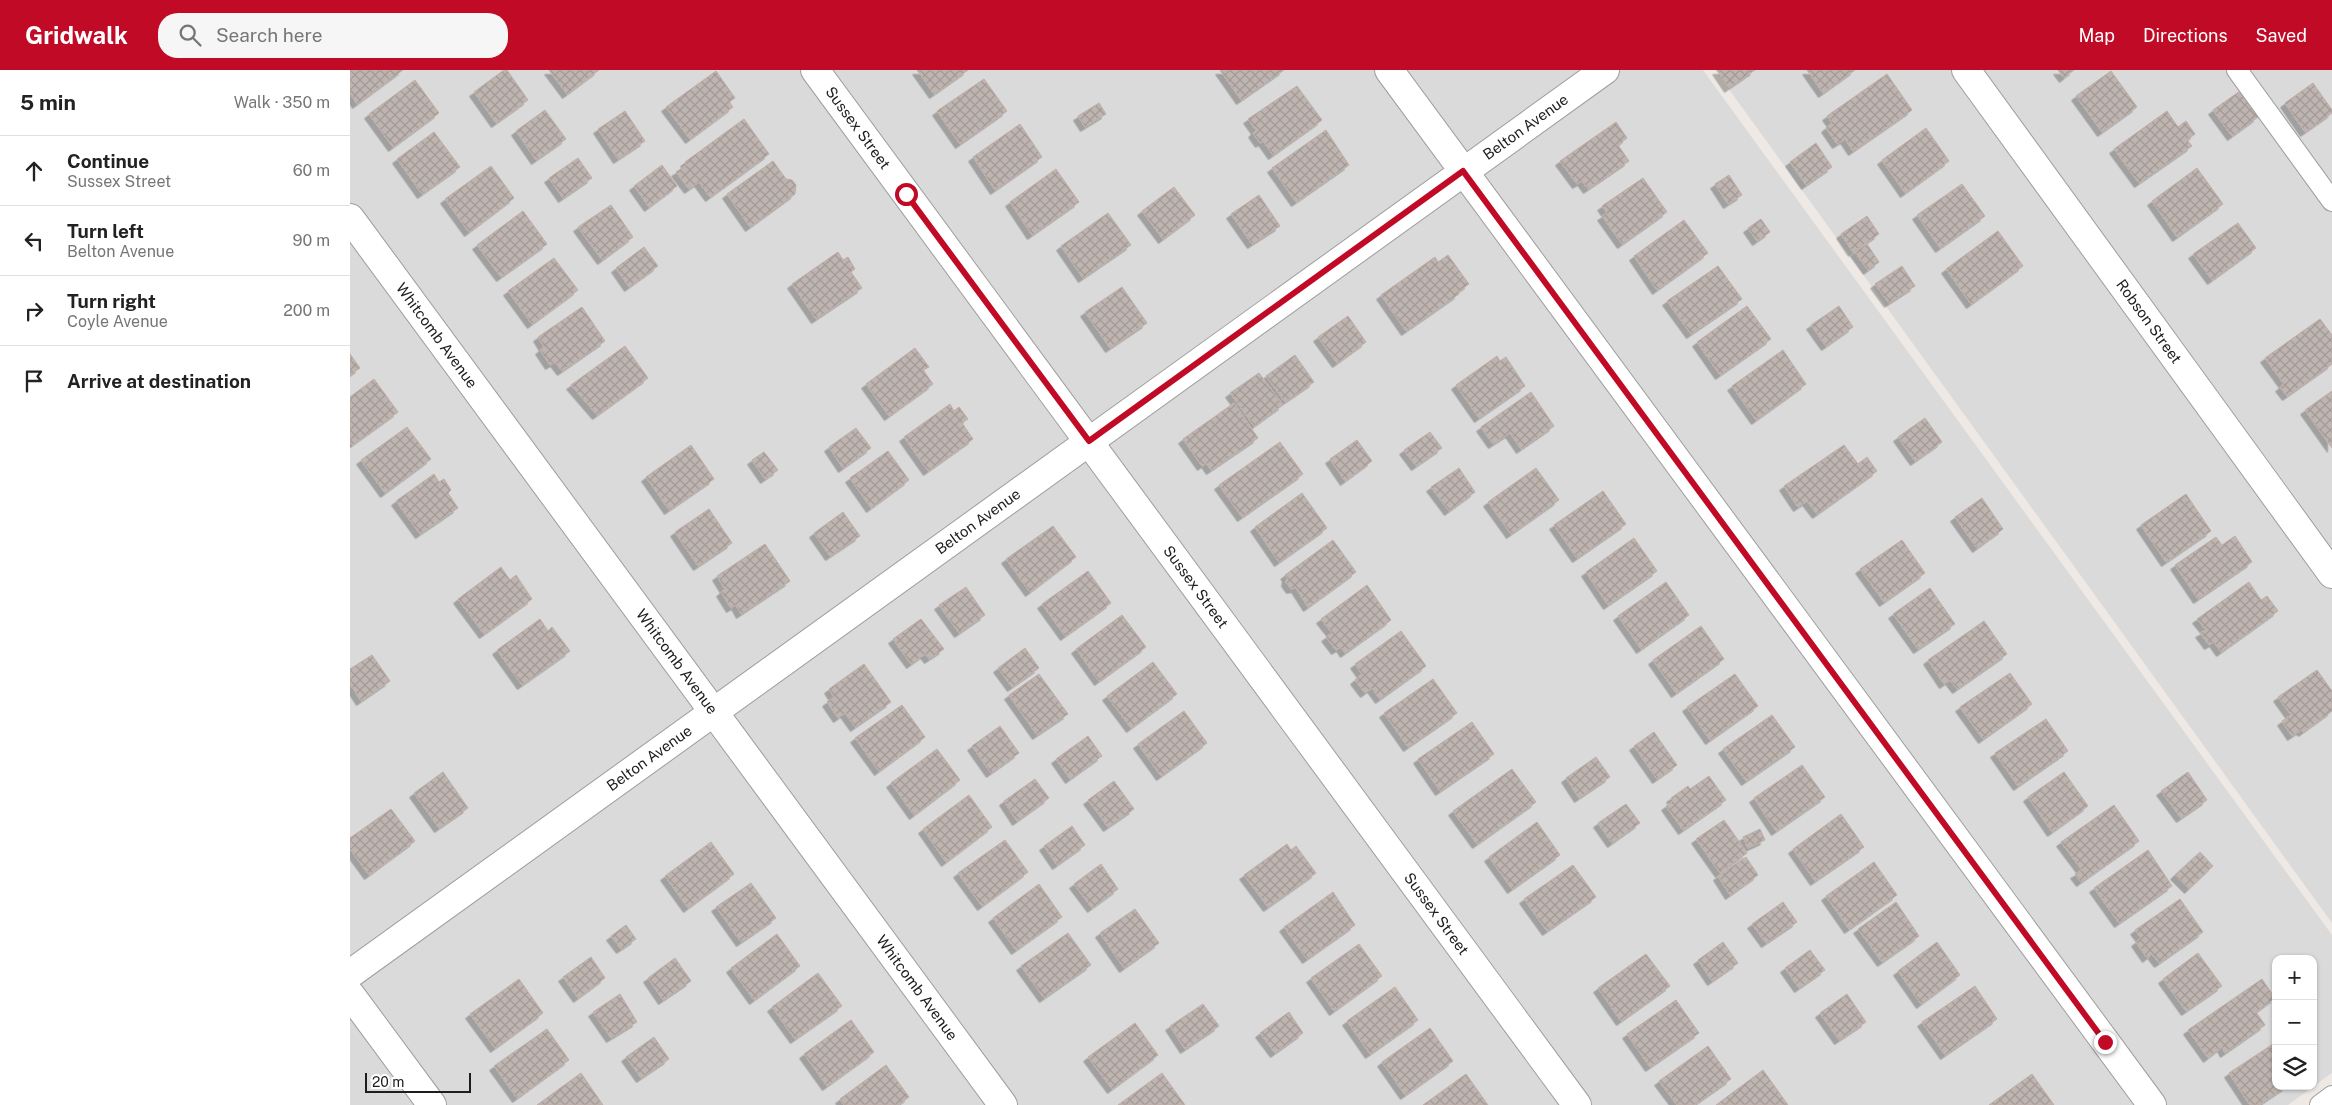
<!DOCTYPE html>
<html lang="en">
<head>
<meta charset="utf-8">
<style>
	:root { --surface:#fff; --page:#f6f6f6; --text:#222; --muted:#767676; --line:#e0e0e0; --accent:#c00a26 }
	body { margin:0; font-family:"Public Sans",sans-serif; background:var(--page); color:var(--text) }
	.controls { position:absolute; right:15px; bottom:15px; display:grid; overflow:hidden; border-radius:10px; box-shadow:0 1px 4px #0004 }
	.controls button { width:45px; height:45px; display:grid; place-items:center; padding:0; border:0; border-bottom:1px solid var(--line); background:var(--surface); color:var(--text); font:25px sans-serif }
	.scale { position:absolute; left:15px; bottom:12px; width:106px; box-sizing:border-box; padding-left:5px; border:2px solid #1d1d1d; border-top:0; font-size:14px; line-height:18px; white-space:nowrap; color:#1d1d1d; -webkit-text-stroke:4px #fff; paint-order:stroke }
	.stop { position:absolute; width:15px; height:15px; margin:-11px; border:4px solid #c00a26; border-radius:50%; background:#fff }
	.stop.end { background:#c00a26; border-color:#fff; box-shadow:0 1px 5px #0008 }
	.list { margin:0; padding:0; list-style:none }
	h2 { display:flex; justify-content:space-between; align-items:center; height:65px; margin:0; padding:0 20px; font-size:21px }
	h2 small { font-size:16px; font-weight:400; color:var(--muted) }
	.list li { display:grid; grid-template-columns:32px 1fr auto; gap:15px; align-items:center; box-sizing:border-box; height:70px; padding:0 20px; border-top:1px solid var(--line) }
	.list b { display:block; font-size:19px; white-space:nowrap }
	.list p { margin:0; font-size:16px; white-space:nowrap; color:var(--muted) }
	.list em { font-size:16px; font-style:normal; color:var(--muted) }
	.icon { flex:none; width:28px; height:28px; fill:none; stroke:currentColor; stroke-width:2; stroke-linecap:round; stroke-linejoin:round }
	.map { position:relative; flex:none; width:1982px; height:1035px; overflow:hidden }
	header { display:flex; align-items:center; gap:30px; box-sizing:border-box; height:70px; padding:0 25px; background:var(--accent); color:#fff }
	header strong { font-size:24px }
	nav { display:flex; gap:28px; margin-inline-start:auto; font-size:18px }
	.search { width:350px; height:45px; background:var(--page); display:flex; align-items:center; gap:12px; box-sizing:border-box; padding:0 18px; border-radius:20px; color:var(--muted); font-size:19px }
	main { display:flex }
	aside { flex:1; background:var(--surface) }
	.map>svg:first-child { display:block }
	.residential { fill:#dbdadb; fill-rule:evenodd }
	.building { fill:url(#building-cross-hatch); stroke:#bfaea7; filter:url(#shadow) }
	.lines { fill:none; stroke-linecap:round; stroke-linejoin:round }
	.service-casing { stroke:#9e9e9e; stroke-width:22 }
	.minor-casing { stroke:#9e9e9e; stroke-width:30 }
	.service { stroke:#fff; stroke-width:20 }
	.minor { stroke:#fff; stroke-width:28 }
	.route { stroke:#c00a26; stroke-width:6 }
	.labels { text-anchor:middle; stroke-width:5; stroke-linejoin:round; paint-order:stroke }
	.street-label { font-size:15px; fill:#1d1d1d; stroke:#fff }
</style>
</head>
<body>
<header>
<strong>Gridwalk</strong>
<div class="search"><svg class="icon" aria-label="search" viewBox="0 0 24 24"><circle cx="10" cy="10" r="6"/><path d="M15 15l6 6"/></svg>Search here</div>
<nav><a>Map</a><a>Directions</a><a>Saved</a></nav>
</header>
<main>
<aside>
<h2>5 min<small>Walk · 350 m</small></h2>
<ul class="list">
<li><svg class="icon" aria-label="ahead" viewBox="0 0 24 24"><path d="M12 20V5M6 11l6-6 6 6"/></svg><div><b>Continue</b><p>Sussex Street</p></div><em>60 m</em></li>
<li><svg class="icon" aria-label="left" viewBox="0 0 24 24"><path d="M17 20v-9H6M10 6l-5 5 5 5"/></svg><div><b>Turn left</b><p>Belton Avenue</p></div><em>90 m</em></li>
<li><svg class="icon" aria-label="right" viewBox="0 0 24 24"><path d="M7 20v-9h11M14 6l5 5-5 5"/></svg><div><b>Turn right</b><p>Coyle Avenue</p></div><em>200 m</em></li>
<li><svg class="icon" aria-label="arrive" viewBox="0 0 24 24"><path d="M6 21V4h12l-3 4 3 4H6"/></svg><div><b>Arrive at destination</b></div></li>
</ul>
</aside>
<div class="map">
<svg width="1982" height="1035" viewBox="0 0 1982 1035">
	<defs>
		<pattern id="building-cross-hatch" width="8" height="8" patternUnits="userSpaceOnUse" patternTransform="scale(1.25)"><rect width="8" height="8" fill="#beb4b0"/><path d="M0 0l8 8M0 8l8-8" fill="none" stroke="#a39a97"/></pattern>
		<filter id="shadow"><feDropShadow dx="-4.5" dy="4.5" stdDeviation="0" flood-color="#0004"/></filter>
	</defs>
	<rect width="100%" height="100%" fill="#eee9e4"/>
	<path class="residential" d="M 0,0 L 1353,0 L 1982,865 L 1982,1003 L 1938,1035 L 0,1035 ZM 1926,889 L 1963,889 L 1963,1016 L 1926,1016 Z
		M 1365,0 L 1982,0 L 1982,853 Z"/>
	<path class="building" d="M 0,0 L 53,0 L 7,34 L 0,23 Z
		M 154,0 L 157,0 L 178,30 L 146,53 L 124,22 Z
		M 199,0 L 249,0 L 217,24 Z
		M 567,0 L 618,0 L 584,24 Z
		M 870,0 L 934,0 L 891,30 Z
		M 1367,0 L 1405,0 L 1379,18 Z
		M 1457,0 L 1505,0 L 1473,23 Z
		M 1708,0 L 1724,0 L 1714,8 Z
		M 366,1 L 385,28 L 379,32 L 383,37 L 340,69 L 316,37 Z
		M 1761,1 L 1787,37 L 1752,62 L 1726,26 Z
		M 1537,4 L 1562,40 L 1503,81 L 1495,69 L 1487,74 L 1476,58 L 1482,53 L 1477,46 Z
		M 634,9 L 657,41 L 610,74 L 587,41 Z
		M 65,10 L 89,43 L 43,77 L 19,44 Z
		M 1963,13 L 1982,40 L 1982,43 L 1955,62 L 1935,33 Z
		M 947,16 L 972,50 L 923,85 L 913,71 L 910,73 L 903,63 L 906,60 L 898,49 Z
		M 1890,21 L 1908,47 L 1882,66 L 1863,40 Z
		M 749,33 L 756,44 L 735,57 L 728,46 Z
		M 195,40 L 216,69 L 186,90 L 166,61 Z
		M 275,41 L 295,71 L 268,89 L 248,59 Z
		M 1817,41 L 1828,57 L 1836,51 L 1845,64 L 1837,70 L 1842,76 L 1789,113 L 1764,79 Z
		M 394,49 L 419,84 L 360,127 L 349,112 L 339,119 L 326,102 L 337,95 L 335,92 Z
		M 1266,52 L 1277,68 L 1268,75 L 1279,91 L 1238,119 L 1232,111 L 1227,114 L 1210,91 Z
		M 670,54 L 692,87 L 645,120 L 623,87 Z
		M 1576,58 L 1599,91 L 1555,123 L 1532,90 Z
		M 976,60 L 999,95 L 946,132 L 922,98 Z
		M 84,62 L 110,97 L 72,124 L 47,89 Z
		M 1466,73 L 1482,97 L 1456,115 L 1440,92 Z
		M 228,88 L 242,108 L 213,128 L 199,108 Z
		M 423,91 L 436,109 L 442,110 L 446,115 L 445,124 L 400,157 L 377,124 Z
		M 312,95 L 327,116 L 299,137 L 284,116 Z
		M 141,96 L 164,128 L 119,162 L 95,129 Z
		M 1847,98 L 1873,134 L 1827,167 L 1802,131 Z
		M 706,99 L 729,132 L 682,165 L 660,132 Z
		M 1379,105 L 1392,125 L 1378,134 L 1365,114 Z
		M 1293,108 L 1317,142 L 1272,174 L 1252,146 L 1257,143 L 1252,136 Z
		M 1612,114 L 1635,146 L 1590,178 L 1567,145 Z
		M 824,117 L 845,145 L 813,169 L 792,141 Z
		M 909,125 L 930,156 L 902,174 L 881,144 Z
		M 261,135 L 283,167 L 252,190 L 228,157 Z
		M 173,141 L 197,174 L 151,207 L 127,175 Z
		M 758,143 L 781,175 L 733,208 L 711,176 Z
		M 1517,146 L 1529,164 L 1503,182 L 1491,164 Z
		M 1411,149 L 1420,162 L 1407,171 L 1398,158 Z
		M 1334,150 L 1358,183 L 1307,220 L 1284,186 Z
		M 1888,153 L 1906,178 L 1862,210 L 1843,184 Z
		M 1648,161 L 1673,196 L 1621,234 L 1596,199 Z
		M 1517,174 L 1529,192 L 1518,200 L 1505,182 Z
		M 294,177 L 308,196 L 279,217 L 266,198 Z
		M 488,182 L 493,190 L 498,187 L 505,199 L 501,202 L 512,218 L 466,249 L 442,214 Z
		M 1098,185 L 1119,214 L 1108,222 L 1109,224 L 1056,261 L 1031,225 L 1085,187 L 1088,192 Z
		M 204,188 L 228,220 L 182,254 L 158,221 Z
		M 1368,196 L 1392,229 L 1341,264 L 1317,231 Z
		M 1552,196 L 1565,216 L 1539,233 L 1525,214 Z
		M 772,217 L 797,253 L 760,278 L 735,242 Z
		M 1397,236 L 1421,269 L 1370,305 L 1347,272 Z
		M 1489,236 L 1503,257 L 1476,276 L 1461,255 Z
		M 232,237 L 255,271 L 212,301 L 205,292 L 200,295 L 190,280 L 194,277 L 188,267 Z
		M 998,246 L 1016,272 L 987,293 L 968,267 Z
		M 1970,249 L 1982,265 L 1982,294 L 1937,326 L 1930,317 L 1934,314 L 1915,288 Z
		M 275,276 L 298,308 L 247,345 L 221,315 Z
		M 565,278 L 579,297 L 573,300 L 583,314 L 539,346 L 516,314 Z
		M 1433,280 L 1456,314 L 1406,350 L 1382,316 Z
		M 0,284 L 10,298 L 0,305 Z
		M 945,285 L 964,312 L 935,332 L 916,306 Z
		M 1147,286 L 1150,291 L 1156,287 L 1175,316 L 1129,348 L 1106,315 Z
		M 909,303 L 933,335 L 904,356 L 880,323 Z
		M 24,309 L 48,342 L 2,375 L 0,372 L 0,327 Z
		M 1982,321 L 1982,378 L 1955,340 Z
		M 1181,322 L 1204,356 L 1171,379 L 1160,363 L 1143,374 L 1131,357 Z
		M 884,333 L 908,368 L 861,400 L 856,393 L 852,396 L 833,369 Z
		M 600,334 L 604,341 L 609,337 L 618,349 L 612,353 L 623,369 L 578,401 L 554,367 Z
		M 1575,348 L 1592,372 L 1565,391 L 1548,367 Z
		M 57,357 L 81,389 L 35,423 L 11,390 Z
		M 506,358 L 521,378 L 493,398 L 479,377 Z
		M 1080,362 L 1092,378 L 1066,396 L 1054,380 Z
		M 1007,370 L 1022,391 L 995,411 L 980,389 Z
		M 930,372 L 953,404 L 892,447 L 869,415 Z
		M 341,375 L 364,409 L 319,440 L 296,407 Z
		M 1494,375 L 1508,394 L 1517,387 L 1527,401 L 1467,444 L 1457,431 L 1448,437 L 1434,416 Z
		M 538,381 L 559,410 L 521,438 L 500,408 Z
		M 414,382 L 428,400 L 415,409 L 402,390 Z
		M 1109,398 L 1125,422 L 1099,441 L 1081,417 Z
		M 1186,398 L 1209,430 L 1161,464 L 1138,432 Z
		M 84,404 L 89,412 L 94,409 L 101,420 L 98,423 L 108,438 L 70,464 L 46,431 Z
		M 1253,421 L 1276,454 L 1227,488 L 1204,455 Z
		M 952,423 L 977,458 L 929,492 L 905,457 Z
		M 1836,424 L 1861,461 L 1816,492 L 1791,455 Z
		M 1632,428 L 1653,459 L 1627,478 L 1605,447 Z
		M 359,439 L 382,473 L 348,496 L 325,462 Z
		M 493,442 L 510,466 L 480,486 L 464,463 Z
		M 703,456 L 726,487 L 680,522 L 656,489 Z
		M 1885,466 L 1902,492 L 1848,529 L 1825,495 L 1866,467 L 1872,475 Z
		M 1284,468 L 1307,501 L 1258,535 L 1236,502 Z
		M 983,470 L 1006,502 L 958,537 L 946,518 L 941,519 L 936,512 L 937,507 L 935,505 Z
		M 1552,470 L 1575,503 L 1534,532 L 1510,499 Z
		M 415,474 L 440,511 L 391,544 L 386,535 L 381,538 L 371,522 L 375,519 L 367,506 Z
		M 151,497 L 160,510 L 166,505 L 182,529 L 134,564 L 108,529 Z
		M 738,501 L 761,533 L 715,566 L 692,534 Z
		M 1316,512 L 1339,545 L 1291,579 L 1268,546 Z
		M 1899,512 L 1911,530 L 1917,526 L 1928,541 L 1871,582 L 1864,572 L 1859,575 L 1850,563 L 1856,560 L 1847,549 Z
		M 1017,515 L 1041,550 L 995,583 L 991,577 L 986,580 L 976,567 L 982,563 L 971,549 Z
		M 616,517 L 635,545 L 609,563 L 589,535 Z
		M 1580,518 L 1605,554 L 1568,579 L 1543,544 Z
		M 772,545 L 796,577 L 749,611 L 726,579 Z
		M 190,549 L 198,561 L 202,557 L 220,581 L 172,615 L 147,580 Z
		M 571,549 L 594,579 L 579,589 L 575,584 L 561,594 L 543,569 Z
		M 1634,551 L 1657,584 L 1607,619 L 1600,610 L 1594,614 L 1578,590 Z
		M 1351,556 L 1374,589 L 1326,623 L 1303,590 Z
		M 1051,561 L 1076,596 L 1030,629 L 1022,618 L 1015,623 L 1005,610 L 1012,604 L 1005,594 Z
		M 675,578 L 689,598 L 662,617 L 648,598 Z
		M 22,585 L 40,611 L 11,631 L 0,614 L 0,599 Z
		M 803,592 L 827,624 L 781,658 L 757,626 Z
		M 514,594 L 541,632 L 505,657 L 495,643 L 488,648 L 477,632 L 484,627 L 479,619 Z
		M 1967,600 L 1982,621 L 1982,641 L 1953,662 L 1951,660 L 1942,666 L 1932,651 L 1941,645 L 1928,627 Z
		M 1660,603 L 1682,634 L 1633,669 L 1610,637 Z
		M 689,604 L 718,644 L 687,665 L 659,625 Z
		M 1385,604 L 1408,636 L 1360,670 L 1337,637 Z
		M 1083,609 L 1107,643 L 1058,677 L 1034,643 Z
		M 552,635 L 575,667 L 529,701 L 505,668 Z
		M 834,641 L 857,673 L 811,706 L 788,674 Z
		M 1422,645 L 1445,677 L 1396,711 L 1373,679 Z
		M 1696,649 L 1718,681 L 1668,716 L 1645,683 Z
		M 1122,652 L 1144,684 L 1090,721 L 1068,689 Z
		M 650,656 L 669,683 L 641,703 L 622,676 Z
		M 1304,662 L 1327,695 L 1307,709 L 1284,676 Z
		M 738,666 L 752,686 L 720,709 L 706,689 Z
		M 587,679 L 610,710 L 564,745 L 541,713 Z
		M 1246,687 L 1260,707 L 1229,728 L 1216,708 Z
		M 1452,695 L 1475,727 L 1426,761 L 1404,728 Z
		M 1162,699 L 1186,732 L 1127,774 L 1103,741 Z
		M 93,702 L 118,738 L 89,758 L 64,723 Z
		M 1714,702 L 1738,736 L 1702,762 L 1678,727 Z
		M 1838,702 L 1857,730 L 1831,748 L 1811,721 Z
		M 1359,706 L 1376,730 L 1333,760 L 1316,736 L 1323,731 L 1321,728 L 1338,716 L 1340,719 Z
		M 685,709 L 699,728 L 667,751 L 654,731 Z
		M 764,711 L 784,739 L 758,757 L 738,730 Z
		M 619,725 L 642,757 L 596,792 L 573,759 Z
		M 1276,734 L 1290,753 L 1262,773 L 1248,753 Z
		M 1764,735 L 1789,771 L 1731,812 L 1725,804 L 1732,800 L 1711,772 Z
		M 41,739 L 65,771 L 19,805 L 0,779 L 0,768 Z
		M 1491,744 L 1514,777 L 1465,811 L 1443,779 Z
		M 1374,750 L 1397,783 L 1370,803 L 1346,769 Z
		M 1187,752 L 1210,785 L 1162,819 L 1139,787 Z
		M 722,756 L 735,775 L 707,795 L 694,776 Z
		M 1410,759 L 1415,770 L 1398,778 L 1393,767 Z
		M 655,770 L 678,802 L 632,836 L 608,803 Z
		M 361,772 L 384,804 L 338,838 L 315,806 Z
		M 937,774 L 941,780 L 946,776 L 966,803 L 918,837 L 894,805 Z
		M 1798,780 L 1822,816 L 1769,853 L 1744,818 Z
		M 1850,782 L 1863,796 L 1839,819 L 1825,805 Z
		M 1396,787 L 1408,805 L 1380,825 L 1368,806 Z
		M 1524,792 L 1547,825 L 1499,859 L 1476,826 Z
		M 751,794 L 768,819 L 742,838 L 724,814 Z
		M 1223,795 L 1246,827 L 1197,861 L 1174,829 Z
		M 401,813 L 426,848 L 391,872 L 366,837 Z
		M 689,814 L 712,847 L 666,880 L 643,848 Z
		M 983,822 L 1005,855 L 957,889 L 934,857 Z
		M 1830,829 L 1853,862 L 1809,893 L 1802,884 L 1797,888 L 1786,872 L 1791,868 L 1785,860 Z
		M 1433,832 L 1447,852 L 1416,873 L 1402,854 Z
		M 1546,832 L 1569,866 L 1532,892 L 1508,859 Z
		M 785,839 L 809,873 L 774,898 L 750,863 Z
		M 276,855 L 286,869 L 271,879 L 261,866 Z
		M 718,863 L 741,895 L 694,928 L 671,896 Z
		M 427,864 L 450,896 L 404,930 L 381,898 Z
		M 1373,872 L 1388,893 L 1362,911 L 1348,890 Z
		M 1587,872 L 1610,905 L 1571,934 L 1548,901 Z
		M 1009,874 L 1032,906 L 984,941 L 961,908 Z
		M 1460,880 L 1475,900 L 1449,918 L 1435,898 Z
		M 1848,883 L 1872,916 L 1836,941 L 1813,909 Z
		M 1296,884 L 1320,916 L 1271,951 L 1248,918 Z
		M 241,887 L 255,908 L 228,928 L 213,907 Z
		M 325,888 L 341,911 L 313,930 L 298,908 Z
		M 468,903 L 492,936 L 445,969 L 422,937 Z
		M 169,909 L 193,943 L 145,978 L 120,944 Z
		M 1912,909 L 1925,928 L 1906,942 L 1915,955 L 1875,983 L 1872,977 L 1858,988 L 1838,960 Z
		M 1625,916 L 1647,949 L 1595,985 L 1572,952 Z
		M 1045,917 L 1068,950 L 1020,984 L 997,951 Z
		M 270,924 L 287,952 L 261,968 L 243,942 Z
		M 1497,924 L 1516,952 L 1489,970 L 1470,943 Z
		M 1326,930 L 1349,963 L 1300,997 L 1277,964 Z
		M 853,934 L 869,956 L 835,979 L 820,956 Z
		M 939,942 L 953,963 L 925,983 L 910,963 Z
		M 501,950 L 524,982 L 477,1016 L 454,984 Z
		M 785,953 L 808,985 L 762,1019 L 738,987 Z
		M 1080,958 L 1103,991 L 1055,1025 L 1032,992 Z
		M 197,959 L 219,990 L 167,1028 L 144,996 Z
		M 304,967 L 319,989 L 291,1008 L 276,987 Z
		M 1926,972 L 1926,1016 L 1937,1016 L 1909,1035 L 1900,1035 L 1879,1003 Z
		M 1358,976 L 1381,1009 L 1344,1035 L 1327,1035 L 1309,1011 Z
		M 536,995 L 559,1027 L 548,1035 L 494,1035 L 490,1029 Z
		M 1413,1000 L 1438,1035 L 1366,1035 Z
		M 231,1003 L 253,1035 L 187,1035 Z
		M 812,1003 L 835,1035 L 768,1035 Z
		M 1116,1004 L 1138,1035 L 1073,1035 Z
		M 1682,1004 L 1704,1035 L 1639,1035 Z"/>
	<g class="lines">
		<defs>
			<path id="service" d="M 1887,0 L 1982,131
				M 1970,1035 L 1982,1026"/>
			<g id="minor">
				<path id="s1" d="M 465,0 L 1227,1035"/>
				<path d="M 1039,0 L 1802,1035"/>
				<path id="s2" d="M 1616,0 L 1982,504"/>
				<path id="s3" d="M 0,148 L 653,1035"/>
				<path id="s4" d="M 0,904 L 1255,0"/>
				<path d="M 0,924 L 82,1035"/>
			</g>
		</defs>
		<use href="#service" class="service-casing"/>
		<use href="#minor" class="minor-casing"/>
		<use href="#service" class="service"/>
		<use href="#minor" class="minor"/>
	</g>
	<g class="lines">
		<path class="route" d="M 556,124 L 739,371 L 1113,101 L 1755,972"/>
	</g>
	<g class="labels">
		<g class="street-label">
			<text dy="5" stroke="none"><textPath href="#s4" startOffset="1449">Belton Avenue</textPath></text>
			<text dy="5" stroke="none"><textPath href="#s1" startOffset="72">Sussex Street</textPath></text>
			<text dy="5" stroke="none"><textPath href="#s2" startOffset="311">Robson Street</textPath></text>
			<text dy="5" stroke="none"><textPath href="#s3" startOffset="146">Whitcomb Avenue</textPath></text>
			<text dy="5" stroke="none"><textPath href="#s4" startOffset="774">Belton Avenue</textPath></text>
			<text dy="5" stroke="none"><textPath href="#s1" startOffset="642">Sussex Street</textPath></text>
			<text dy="5" stroke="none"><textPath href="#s3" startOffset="551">Whitcomb Avenue</textPath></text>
			<text dy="5" stroke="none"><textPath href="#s4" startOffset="369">Belton Avenue</textPath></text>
			<text dy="5" stroke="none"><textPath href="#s1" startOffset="1048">Sussex Street</textPath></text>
			<text dy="5" stroke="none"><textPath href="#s3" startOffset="956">Whitcomb Avenue</textPath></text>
		</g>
	</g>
</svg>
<div class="controls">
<button>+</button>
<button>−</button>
<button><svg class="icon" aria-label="layers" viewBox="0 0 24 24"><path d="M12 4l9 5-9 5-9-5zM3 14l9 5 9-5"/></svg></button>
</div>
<div class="scale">20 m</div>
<div class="stop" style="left:556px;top:124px"></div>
<div class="stop end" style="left:1755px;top:972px"></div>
</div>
</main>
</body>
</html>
